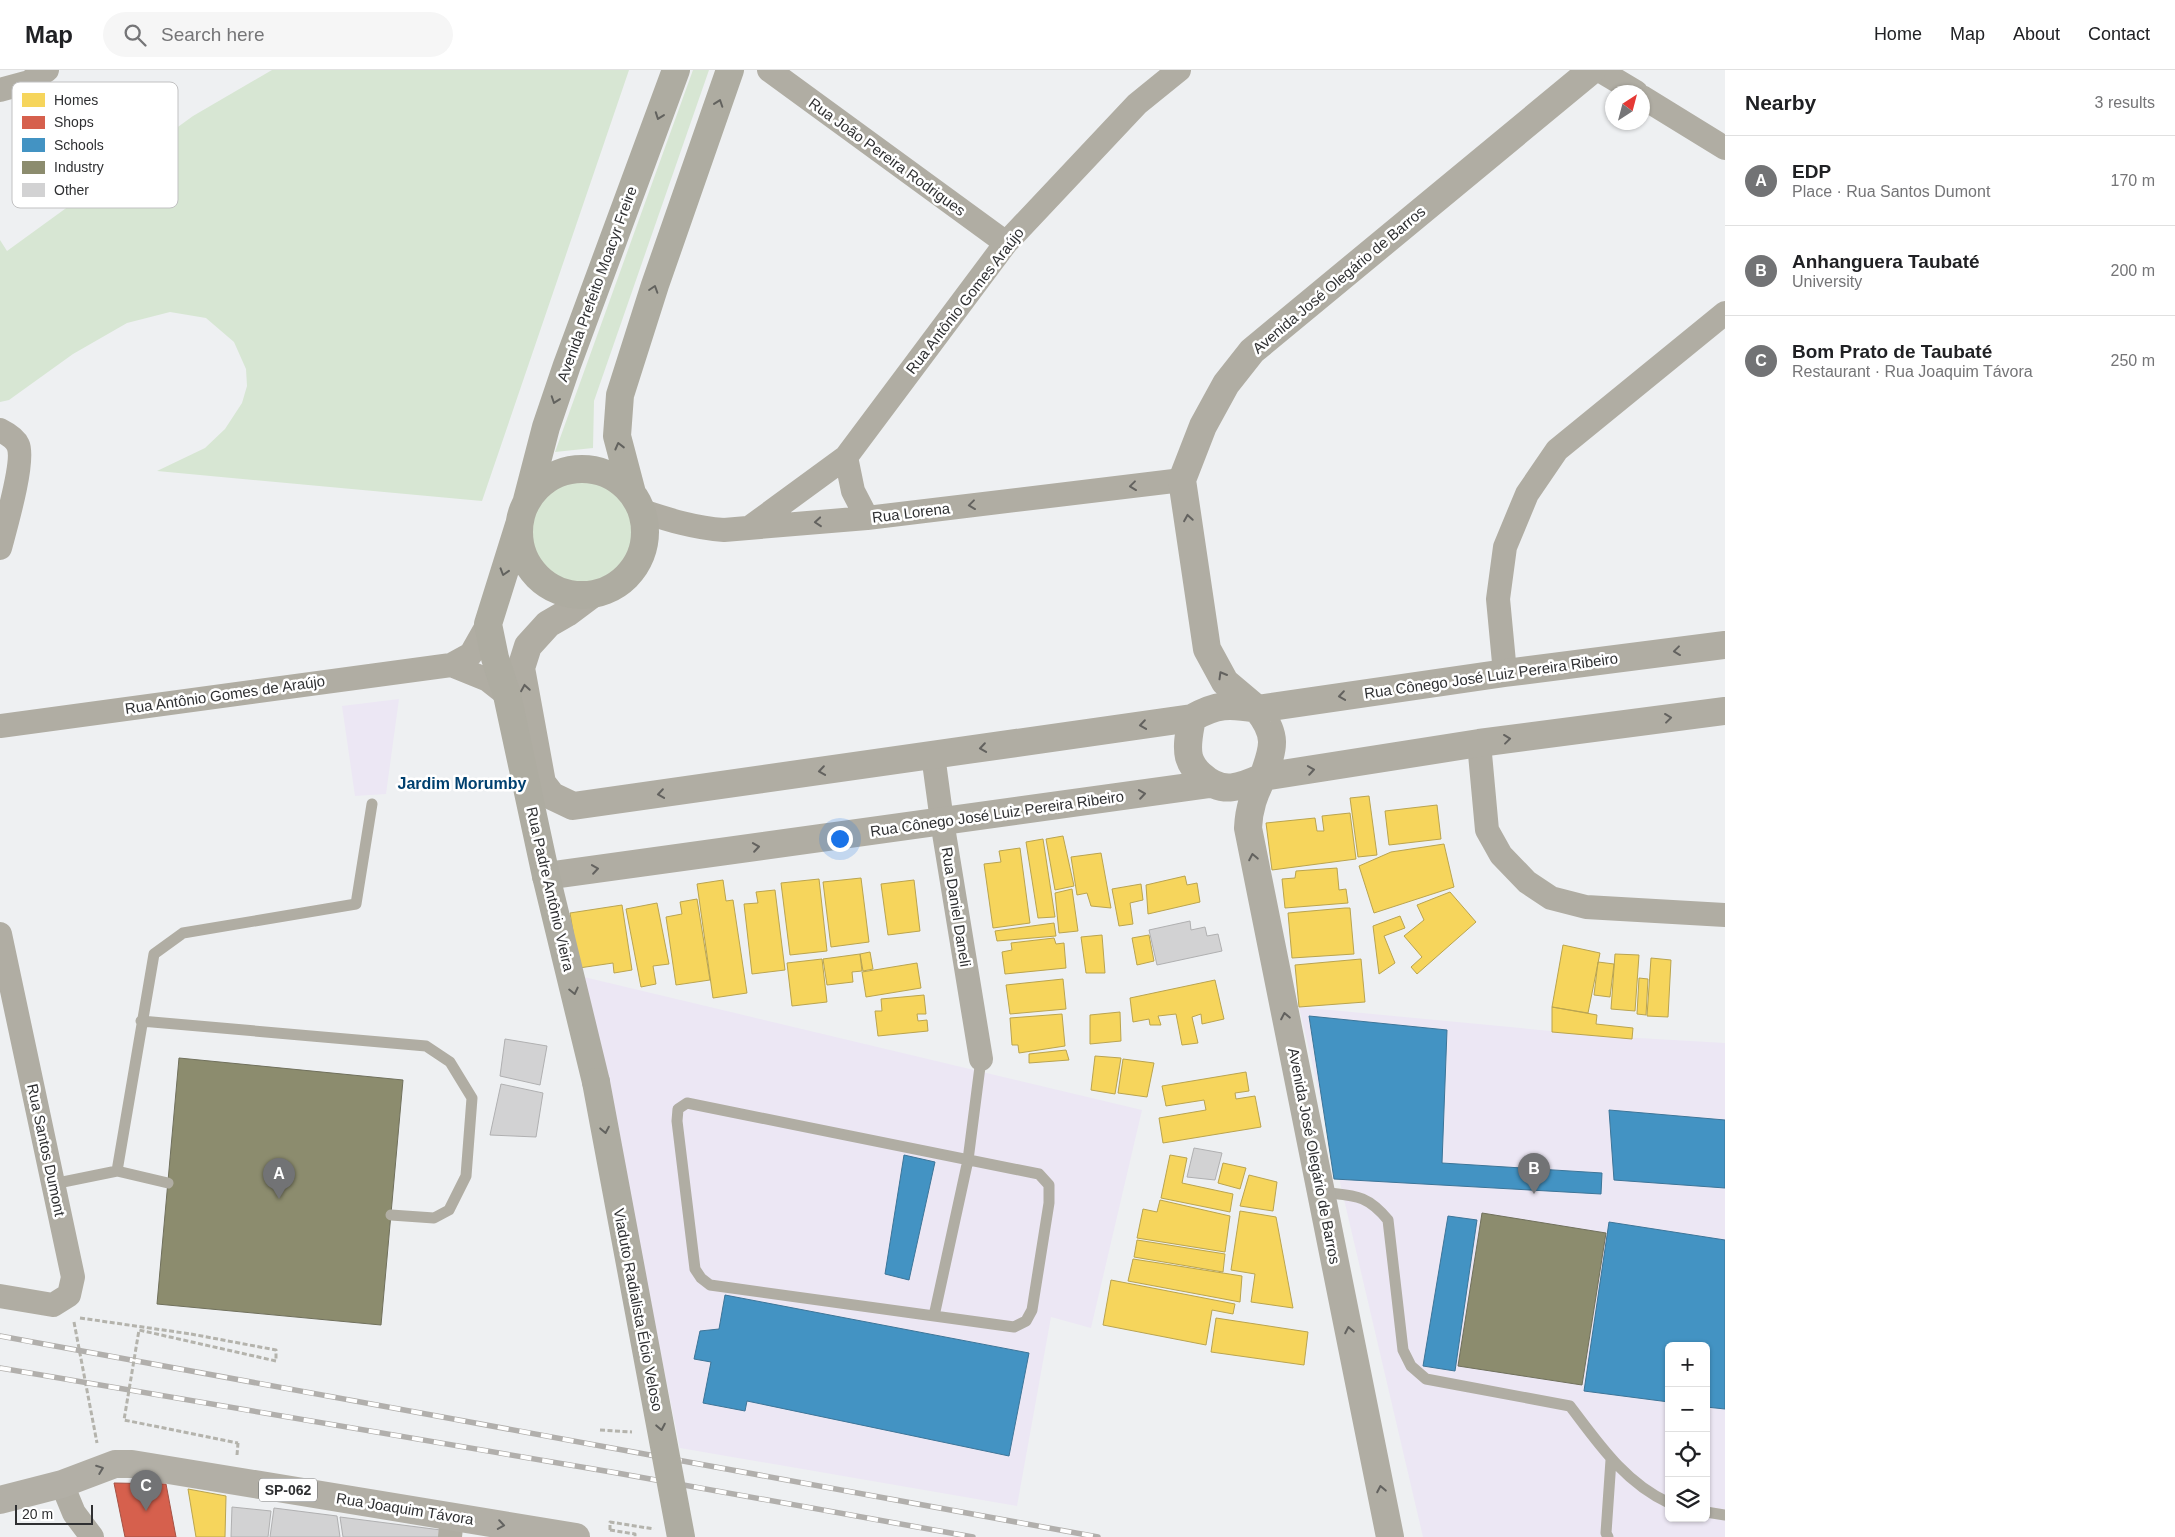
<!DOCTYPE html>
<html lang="en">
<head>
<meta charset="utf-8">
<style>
	:root { --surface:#fff; --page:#f6f6f6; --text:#202124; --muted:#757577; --line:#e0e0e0; --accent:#727375 }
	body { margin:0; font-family:Helvetica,sans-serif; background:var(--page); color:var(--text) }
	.controls { position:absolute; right:15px; bottom:15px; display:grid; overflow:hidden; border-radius:8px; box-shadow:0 1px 4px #0004 }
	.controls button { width:45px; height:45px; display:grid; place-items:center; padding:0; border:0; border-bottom:1px solid var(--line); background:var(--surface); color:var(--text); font:25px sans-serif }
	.compass { position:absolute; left:1605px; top:15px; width:45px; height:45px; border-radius:50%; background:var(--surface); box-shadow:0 1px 4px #0004; rotate:36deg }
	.scale { position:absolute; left:15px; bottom:12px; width:78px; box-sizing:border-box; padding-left:5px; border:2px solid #2f3032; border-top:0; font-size:14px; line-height:18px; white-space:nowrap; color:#2f3032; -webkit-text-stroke:4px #fff; paint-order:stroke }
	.you { position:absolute; left:839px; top:768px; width:18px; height:18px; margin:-12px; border:4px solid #fff; border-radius:50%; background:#1a73e8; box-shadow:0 0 0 8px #1a73e833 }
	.badge { display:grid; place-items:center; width:32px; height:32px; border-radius:50%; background:var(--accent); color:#fff; font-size:16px; font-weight:700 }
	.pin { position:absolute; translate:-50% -41px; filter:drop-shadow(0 1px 2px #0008) }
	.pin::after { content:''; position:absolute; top:26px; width:18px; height:15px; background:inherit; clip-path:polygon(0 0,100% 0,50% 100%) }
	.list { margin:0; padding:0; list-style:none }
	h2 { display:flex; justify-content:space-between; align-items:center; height:65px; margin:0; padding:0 20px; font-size:21px }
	h2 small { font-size:16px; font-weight:400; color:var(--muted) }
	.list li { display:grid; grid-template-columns:32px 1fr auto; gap:15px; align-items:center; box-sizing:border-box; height:90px; padding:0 20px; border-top:1px solid var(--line) }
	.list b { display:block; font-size:19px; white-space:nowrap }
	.list p { margin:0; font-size:16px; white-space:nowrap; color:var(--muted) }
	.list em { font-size:16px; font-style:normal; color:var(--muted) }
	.icon { flex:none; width:28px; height:28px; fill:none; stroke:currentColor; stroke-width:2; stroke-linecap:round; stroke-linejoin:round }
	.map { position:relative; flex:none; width:1725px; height:1467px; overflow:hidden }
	header { display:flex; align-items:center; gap:30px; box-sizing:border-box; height:70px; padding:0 25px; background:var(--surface); border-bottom:1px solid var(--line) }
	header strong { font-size:24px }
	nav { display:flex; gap:28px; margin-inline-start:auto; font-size:18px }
	.search { width:350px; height:45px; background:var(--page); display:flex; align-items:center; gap:12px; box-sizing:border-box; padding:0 18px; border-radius:28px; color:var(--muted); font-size:19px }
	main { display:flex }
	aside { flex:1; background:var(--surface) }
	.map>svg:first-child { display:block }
	.education { fill:#ece7f4; fill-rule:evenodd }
	.green { fill:#d7e6d3 }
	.homes { fill:#f6d55c; stroke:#baa44f }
	.shops { fill:#d6604d; stroke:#a45245 }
	.schools { fill:#4393c3; stroke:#3d7598 }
	.industry { fill:#8c8c6e; stroke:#70705c }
	.building { fill:#d2d2d3; stroke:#b0b0b1 }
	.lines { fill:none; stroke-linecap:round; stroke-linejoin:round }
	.path { stroke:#b4b3ac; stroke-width:3; stroke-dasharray:5 2.5; stroke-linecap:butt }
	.service { stroke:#b0ada3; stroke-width:11 }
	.minor { stroke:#b0ada3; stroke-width:24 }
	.tertiary { stroke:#b0ada3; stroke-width:28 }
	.secondary { stroke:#aeaca1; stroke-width:28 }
	.primary { stroke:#b2afa6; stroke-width:28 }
	.rail-casing { stroke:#b1afac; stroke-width:5.5 }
	.rail { stroke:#fff; stroke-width:4; stroke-dasharray:11; stroke-linecap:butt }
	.path-bridge { stroke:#b4b3ac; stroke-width:3; stroke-dasharray:5 2.5; stroke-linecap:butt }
	.secondary-bridge { stroke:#aeaca1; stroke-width:28 }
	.oneway { stroke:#62625e }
	.oneway2 { stroke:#63625f }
	.oneway3 { stroke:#636360 }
	.labels { text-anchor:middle; stroke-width:5; stroke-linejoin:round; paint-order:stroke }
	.shield { fill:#fff; stroke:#6d6e70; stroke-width:1 }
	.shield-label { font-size:14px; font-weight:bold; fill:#2f3032 }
	.street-label { font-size:15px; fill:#2f3032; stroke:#fff }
	.neighbourhood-label { font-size:16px; font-weight:bold; fill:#00406f; stroke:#fff }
	.key { fill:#fff; stroke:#c1c1c2; stroke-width:1 }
	.key-label { font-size:14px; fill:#2f3032 }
</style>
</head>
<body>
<header>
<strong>Map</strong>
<div class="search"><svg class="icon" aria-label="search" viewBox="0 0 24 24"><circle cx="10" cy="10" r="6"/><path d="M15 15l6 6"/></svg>Search here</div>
<nav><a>Home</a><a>Map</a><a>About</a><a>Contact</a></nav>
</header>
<main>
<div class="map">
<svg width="1725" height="1467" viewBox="0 0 1725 1467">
	<rect width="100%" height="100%" fill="#eef0f2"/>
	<path class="education" d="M 399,629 L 386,724 L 355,726 L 342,636 Z
		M 584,907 L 1142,1040 L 1091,1258 L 1051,1247 L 1017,1436 L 680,1378 Z
		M 1299,937 L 1604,966 L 1725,973 L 1725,1467 L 1423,1467 ZM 1669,1276 L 1706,1276 L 1706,1448 L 1669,1448 Z"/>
	<path class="green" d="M 272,0 L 629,0 L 482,431 L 157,401 L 205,378 L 225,359 L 242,333 L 247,316 L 246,299 L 234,272 L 206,248 L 170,242 L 127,253 L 73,284 L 9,330 L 0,332 L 0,170 L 7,181 L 193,46 Z
		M 693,0 L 709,0 L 594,331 L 593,378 L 555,382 Z
		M528 463a55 55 0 1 1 110 0a55 55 0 1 1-110 0Z"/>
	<path class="homes" d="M 1369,726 L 1377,785 L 1358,787 L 1350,728 Z
		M 1437,735 L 1441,769 L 1389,775 L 1385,741 Z
		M 1350,743 L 1356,789 L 1272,800 L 1266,753 L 1315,748 L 1317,761 L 1324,761 L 1322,746 Z
		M 1063,766 L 1074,816 L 1055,820 L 1046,769 Z
		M 1043,769 L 1055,847 L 1038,848 L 1026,772 Z
		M 1444,774 L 1454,817 L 1374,843 L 1359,796 L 1391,782 Z
		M 1020,778 L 1030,853 L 993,858 L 984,794 L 1001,792 L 999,781 Z
		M 1101,783 L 1111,838 L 1091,836 L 1087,823 L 1077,825 L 1071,787 Z
		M 1337,798 L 1339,820 L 1346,819 L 1348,833 L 1285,838 L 1282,809 L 1295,808 L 1296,801 Z
		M 1185,806 L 1187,815 L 1197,813 L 1200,832 L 1148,844 L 1146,815 Z
		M 861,808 L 869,872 L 831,877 L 823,812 Z
		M 819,809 L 827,881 L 790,885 L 781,813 Z
		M 723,810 L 726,831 L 733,830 L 747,923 L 713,928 L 697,814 Z
		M 914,810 L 920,861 L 888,865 L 881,814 Z
		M 1141,814 L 1143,830 L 1130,833 L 1133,854 L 1119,856 L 1112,819 Z
		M 1072,819 L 1078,861 L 1059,863 L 1055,823 Z
		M 775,820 L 785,900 L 752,904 L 744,834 L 758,833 L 756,822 Z
		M 1450,822 L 1476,852 L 1417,904 L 1411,897 L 1422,887 L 1404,866 L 1424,850 L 1417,835 Z
		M 697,829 L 710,910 L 676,915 L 666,847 L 682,844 L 680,832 Z
		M 657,833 L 669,894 L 653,896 L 656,914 L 641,917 L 626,839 Z
		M 622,835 L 632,900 L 614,903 L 613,893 L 579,898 L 570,843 Z
		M 1345,838 L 1350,838 L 1354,884 L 1292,888 L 1288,843 Z
		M 1400,846 L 1405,858 L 1384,866 L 1395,893 L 1379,904 L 1373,856 Z
		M 1054,853 L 1056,866 L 997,871 L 995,861 Z
		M 1102,865 L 1105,903 L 1086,903 L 1081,867 Z
		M 1149,865 L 1154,891 L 1137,895 L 1132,868 Z
		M 1054,868 L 1056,874 L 1064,873 L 1066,898 L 1005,904 L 1002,882 L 1012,880 L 1011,873 Z
		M 1563,875 L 1600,883 L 1588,943 L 1552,937 Z
		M 870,882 L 873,899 L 863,901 L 860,884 Z
		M 860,884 L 862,901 L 852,902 L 853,912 L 827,915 L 823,889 Z
		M 1615,884 L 1639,885 L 1635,941 L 1611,939 Z
		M 1651,888 L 1671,890 L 1668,947 L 1647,946 Z
		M 822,889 L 827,932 L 792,936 L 787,893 Z
		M 1361,889 L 1365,932 L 1299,937 L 1295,895 Z
		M 1598,892 L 1614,894 L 1610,927 L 1594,925 Z
		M 917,893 L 921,918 L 866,927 L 862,902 Z
		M 1639,908 L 1648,909 L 1646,945 L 1637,944 Z
		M 1063,909 L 1066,939 L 1010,944 L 1006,915 Z
		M 1215,910 L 1224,949 L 1202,954 L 1201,944 L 1192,947 L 1198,973 L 1182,975 L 1176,944 L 1158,946 L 1161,955 L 1150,955 L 1149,949 L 1133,952 L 1130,928 Z
		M 924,925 L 926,944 L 917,944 L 918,951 L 927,950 L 928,961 L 878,966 L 875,941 L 882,941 L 881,929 Z
		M 1552,937 L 1597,945 L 1596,954 L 1633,958 L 1632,969 L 1552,962 Z
		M 1120,942 L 1121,971 L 1090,974 L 1090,945 Z
		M 1062,944 L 1065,976 L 1019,983 L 1018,975 L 1012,975 L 1010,948 Z
		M 1066,980 L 1069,990 L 1029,993 L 1029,984 Z
		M 1095,986 L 1121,988 L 1115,1024 L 1091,1020 Z
		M 1123,989 L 1154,993 L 1147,1027 L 1118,1023 Z
		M 1246,1002 L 1249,1021 L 1235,1023 L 1236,1029 L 1255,1026 L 1261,1057 L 1163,1073 L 1159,1048 L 1206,1040 L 1204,1030 L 1166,1036 L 1162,1016 Z
		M 1170,1085 L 1187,1088 L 1182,1113 L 1233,1124 L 1230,1142 L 1161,1128 Z
		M 1223,1093 L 1246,1098 L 1240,1119 L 1218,1113 Z
		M 1249,1105 L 1277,1112 L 1273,1141 L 1240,1136 Z
		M 1160,1130 L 1230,1146 L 1225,1182 L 1137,1168 L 1143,1139 L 1157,1142 Z
		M 1240,1141 L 1276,1147 L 1293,1238 L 1251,1232 L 1255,1204 L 1231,1200 Z
		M 1137,1170 L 1225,1184 L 1223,1202 L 1134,1187 Z
		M 1133,1189 L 1242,1206 L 1240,1232 L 1128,1211 Z
		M 1111,1210 L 1235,1234 L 1233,1244 L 1212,1240 L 1206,1275 L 1103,1255 Z
		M 1216,1248 L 1308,1262 L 1304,1295 L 1211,1282 Z
		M 188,1419 L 226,1426 L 225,1467 L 196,1467 Z"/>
	<path class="shops" d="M 114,1413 L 166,1414 L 176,1467 L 125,1467 Z"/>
	<path class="schools" d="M 1309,946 L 1447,960 L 1442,1093 L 1602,1103 L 1601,1124 L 1334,1109 Z
		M 1609,1040 L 1725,1050 L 1725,1118 L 1614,1110 Z
		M 904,1085 L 935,1092 L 909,1210 L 885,1204 Z
		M 1448,1146 L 1477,1150 L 1455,1301 L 1423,1296 Z
		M 1609,1152 L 1725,1170 L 1725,1339 L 1706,1337 L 1706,1276 L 1669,1276 L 1669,1332 L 1584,1321 Z
		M 725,1225 L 1029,1283 L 1009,1386 L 747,1331 L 745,1341 L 703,1333 L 711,1292 L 694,1289 L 700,1261 L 719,1259 Z"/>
	<path class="industry" d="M 179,988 L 403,1010 L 381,1255 L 157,1234 Z
		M 1482,1143 L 1606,1163 L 1582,1315 L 1458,1296 Z"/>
	<path class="building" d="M 1190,851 L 1191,860 L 1205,857 L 1207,866 L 1218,864 L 1222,881 L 1157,895 L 1149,860 Z
		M 505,969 L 547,976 L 540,1015 L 500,1006 Z
		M 501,1014 L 543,1023 L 536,1067 L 490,1065 Z
		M 1194,1078 L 1222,1083 L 1215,1110 L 1187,1107 Z
		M 232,1437 L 271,1441 L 268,1467 L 231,1467 Z
		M 274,1438 L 337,1446 L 340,1467 L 270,1467 Z
		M 340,1447 L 441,1460 L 440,1467 L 343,1467 Z"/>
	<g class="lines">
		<path class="path" d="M 80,1248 L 191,1264
			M 74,1252 L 97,1373
			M 600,1360 L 632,1362
			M 237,1385 L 238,1373
			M 610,1460 L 635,1464 L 635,1467"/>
		<path class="service" d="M 141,951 L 426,976 L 450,992 L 472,1028 L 466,1106 L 449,1140 L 434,1148 L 391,1145
			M 687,1033 L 1039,1104 L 1049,1115 L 1049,1133 L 1032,1240 L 1026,1251 L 1014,1257 L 710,1215 L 701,1208 L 695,1199 L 677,1051 L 678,1039 Z
			M 117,1101 L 168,1113
			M 53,1114 L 117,1101 L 154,884 L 183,863 L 356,834 L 372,734
			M 1321,1122 C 1353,1126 1366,1123 1388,1150 L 1403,1280 L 1411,1296 L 1426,1309 L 1570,1336 C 1598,1373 1625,1413 1669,1433
			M 934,1246 L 968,1090 L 981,989
			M 1706,1442 L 1725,1445
			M 1608,1467 L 1606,1463 L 1611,1390"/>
		<path class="minor" d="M 769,0 L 1006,173
			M 1599,0 L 1636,22
			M 0,20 L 29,12 L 47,0
			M 1642,27 L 1725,78
			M 0,360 C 6,363 15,368 18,375 C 25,390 5,459 0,478
			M 846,387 L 853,421 L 867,448
			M 642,441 C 669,450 695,458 724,460 L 867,448 L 1182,410
			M 749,458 L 846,387 L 1006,173 L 1137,34 L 1179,0
			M 451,595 L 488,610 L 507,625
			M 1505,603 L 1498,529 L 1505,477 L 1527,424 L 1557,380 L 1725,243
			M 0,656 L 451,595 L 471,584 L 488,554
			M 1479,673 L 1487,760 L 1501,785 L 1527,812 L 1551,828 L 1586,837 L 1725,845
			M 933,685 L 942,751 L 981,989
			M 0,864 L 73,1207 L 69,1225 L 53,1235 L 0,1226
			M 62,1414 L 74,1443 L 92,1467
			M 450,1467 L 452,1447"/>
		<path class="tertiary" d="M 1592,0 L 1252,281 L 1226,314 L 1203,356 L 1182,410 L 1207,579 L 1225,612 L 1257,639 L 1505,603 L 1725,575
			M 591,525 L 567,543 L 548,554 L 528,576 L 521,598 L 542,713 L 552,726 L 573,736 L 1192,648 C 1217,634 1229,634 1257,639 C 1278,665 1274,677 1263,707 C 1241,717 1222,725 1202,706 C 1196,701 1191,694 1189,687 C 1186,674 1190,660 1192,648
			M 546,806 L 1210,714
			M 1390,1467 L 1248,758 C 1249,738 1254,724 1263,707 L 1479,673 L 1725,641"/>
		<path class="secondary" d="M519 462a63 63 0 1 1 126 0a63 63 0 1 1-126 0Z
			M 632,423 L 617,366 L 620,325 L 655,215 L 730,0
			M 527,430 L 546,357 L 567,295 L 676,0
			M 519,455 L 488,554 L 495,588 L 507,625 L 546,806 L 596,1012"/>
		<path class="primary" d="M 0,1430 L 62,1414 L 115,1394 L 132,1394 L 576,1467"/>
		<defs>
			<path id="rail" d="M 0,1266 L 1098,1467
				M 0,1298 L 617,1403 L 973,1467"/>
		</defs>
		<use href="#rail" class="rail-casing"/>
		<use href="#rail" class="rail"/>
		<path class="path-bridge" d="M 191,1264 L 276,1280 L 276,1291 L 139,1260 L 124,1350 L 238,1373
			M 610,1460 L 610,1452 L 654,1459"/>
		<path class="secondary-bridge" d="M 596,1012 L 681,1467"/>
	</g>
	<defs><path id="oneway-chevron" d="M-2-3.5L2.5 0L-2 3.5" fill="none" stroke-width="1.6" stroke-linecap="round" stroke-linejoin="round" transform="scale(1.25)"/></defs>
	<g class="oneway">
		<use href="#oneway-chevron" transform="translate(719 33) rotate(-71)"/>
		<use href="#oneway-chevron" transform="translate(659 46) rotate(110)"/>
		<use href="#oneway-chevron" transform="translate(654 219) rotate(-72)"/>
		<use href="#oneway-chevron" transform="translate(555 330) rotate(109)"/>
		<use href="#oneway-chevron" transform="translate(619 376) rotate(-104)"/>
		<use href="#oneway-chevron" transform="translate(504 502) rotate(107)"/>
		<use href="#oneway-chevron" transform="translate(574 921) rotate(77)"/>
		<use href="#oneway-chevron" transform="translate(605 1060) rotate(79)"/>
		<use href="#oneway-chevron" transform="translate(661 1357) rotate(79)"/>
	</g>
	<g class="oneway2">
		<use href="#oneway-chevron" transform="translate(1133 416) rotate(173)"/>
		<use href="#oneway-chevron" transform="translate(972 435) rotate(173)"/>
		<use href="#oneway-chevron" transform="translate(1188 448) rotate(-99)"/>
		<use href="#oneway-chevron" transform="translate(818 452) rotate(175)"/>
		<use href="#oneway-chevron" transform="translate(1677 581) rotate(173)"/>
		<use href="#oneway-chevron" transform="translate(1222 605) rotate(-120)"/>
		<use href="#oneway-chevron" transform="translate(525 618) rotate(-99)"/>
		<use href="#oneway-chevron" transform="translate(1342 626) rotate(172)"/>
		<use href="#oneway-chevron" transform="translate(1668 648) rotate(-7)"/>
		<use href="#oneway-chevron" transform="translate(1143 655) rotate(172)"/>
		<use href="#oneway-chevron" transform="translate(1507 669) rotate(-7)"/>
		<use href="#oneway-chevron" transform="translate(983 678) rotate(172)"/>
		<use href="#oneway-chevron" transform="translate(1311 700) rotate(-9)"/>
		<use href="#oneway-chevron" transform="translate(822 701) rotate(172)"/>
		<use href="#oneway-chevron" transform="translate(661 724) rotate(172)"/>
		<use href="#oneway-chevron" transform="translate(1142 724) rotate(-8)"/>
		<use href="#oneway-chevron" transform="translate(756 777) rotate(-8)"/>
		<use href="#oneway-chevron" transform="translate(1253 787) rotate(-101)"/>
		<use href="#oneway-chevron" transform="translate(595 799) rotate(-8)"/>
		<use href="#oneway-chevron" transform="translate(1285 946) rotate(-101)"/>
		<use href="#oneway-chevron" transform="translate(1349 1260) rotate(-101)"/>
		<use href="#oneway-chevron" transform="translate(1381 1419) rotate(-101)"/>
	</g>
	<g class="oneway3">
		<use href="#oneway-chevron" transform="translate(100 1399) rotate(-21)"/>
		<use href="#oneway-chevron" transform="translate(501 1455) rotate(9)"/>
	</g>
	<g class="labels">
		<rect class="shield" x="259" y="1408.5" width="58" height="23" rx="4"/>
		<g class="shield-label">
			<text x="288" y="1425">SP-062</text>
		</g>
		<g class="street-label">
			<text transform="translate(887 87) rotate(36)" y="5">Rua João Pereira Rodrigues</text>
			<text transform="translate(1339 210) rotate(-40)" y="5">Avenida José Olegário de Barros</text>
			<text transform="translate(597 214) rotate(-70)" y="5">Avenida Prefeito Moacyr Freire</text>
			<text transform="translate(965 231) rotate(-52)" y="5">Rua Antônio Gomes Araújo</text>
			<text transform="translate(911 443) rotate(-7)" y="5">Rua Lorena</text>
			<text transform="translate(1491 606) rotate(-8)" y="5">Rua Cônego José Luiz Pereira Ribeiro</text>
			<text transform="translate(225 625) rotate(-8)" y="5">Rua Antônio Gomes de Araújo</text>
			<text transform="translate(997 744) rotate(-8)" y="5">Rua Cônego José Luiz Pereira Ribeiro</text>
			<text transform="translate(550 819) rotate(77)" y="5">Rua Padre Antônio Vieira</text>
			<text transform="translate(956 837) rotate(81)" y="5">Rua Daniel Daneli</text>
			<text transform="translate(46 1080) rotate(78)" y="5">Rua Santos Dumont</text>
			<text transform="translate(1314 1086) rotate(79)" y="5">Avenida José Olegário de Barros</text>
			<text transform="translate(638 1240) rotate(79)" y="5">Viaduto Radialista Élcio Veloso</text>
			<text transform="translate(405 1439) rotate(9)" y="5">Rua Joaquim Távora</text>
		</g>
		<g class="neighbourhood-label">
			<text x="462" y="719">Jardim Morumby</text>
		</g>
	</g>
	<rect x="12" y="12" width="166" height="126" rx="8" class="key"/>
	<rect x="22" y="23" width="23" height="14" fill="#f6d55c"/>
	<rect x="22" y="46" width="23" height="13" fill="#d6604d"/>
	<rect x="22" y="68" width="23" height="14" fill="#4393c3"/>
	<rect x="22" y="91" width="23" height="13" fill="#8c8c6e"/>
	<rect x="22" y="113" width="23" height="14" fill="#d2d2d3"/>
	<g class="key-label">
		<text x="54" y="35">Homes</text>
		<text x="54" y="57">Shops</text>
		<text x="54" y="80">Schools</text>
		<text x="54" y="102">Industry</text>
		<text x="54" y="125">Other</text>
	</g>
</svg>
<div class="controls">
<button>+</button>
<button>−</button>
<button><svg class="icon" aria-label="locate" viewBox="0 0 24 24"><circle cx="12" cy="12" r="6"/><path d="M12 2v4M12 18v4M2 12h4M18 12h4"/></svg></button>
<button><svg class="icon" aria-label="layers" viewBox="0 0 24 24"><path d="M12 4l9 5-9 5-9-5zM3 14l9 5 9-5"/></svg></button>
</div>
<svg class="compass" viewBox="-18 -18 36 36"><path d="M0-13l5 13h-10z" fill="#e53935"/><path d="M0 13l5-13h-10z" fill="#757577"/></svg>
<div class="scale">20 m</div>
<div class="you"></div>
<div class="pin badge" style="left:279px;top:1129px">A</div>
<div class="pin badge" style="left:1534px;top:1124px">B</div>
<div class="pin badge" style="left:146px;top:1441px">C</div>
</div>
<aside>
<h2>Nearby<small>3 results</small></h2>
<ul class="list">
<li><span class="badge">A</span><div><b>EDP</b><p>Place · Rua Santos Dumont</p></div><em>170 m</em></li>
<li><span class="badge">B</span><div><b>Anhanguera Taubaté</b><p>University</p></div><em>200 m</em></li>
<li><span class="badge">C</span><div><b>Bom Prato de Taubaté</b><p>Restaurant · Rua Joaquim Távora</p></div><em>250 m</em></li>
</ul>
</aside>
</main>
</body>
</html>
